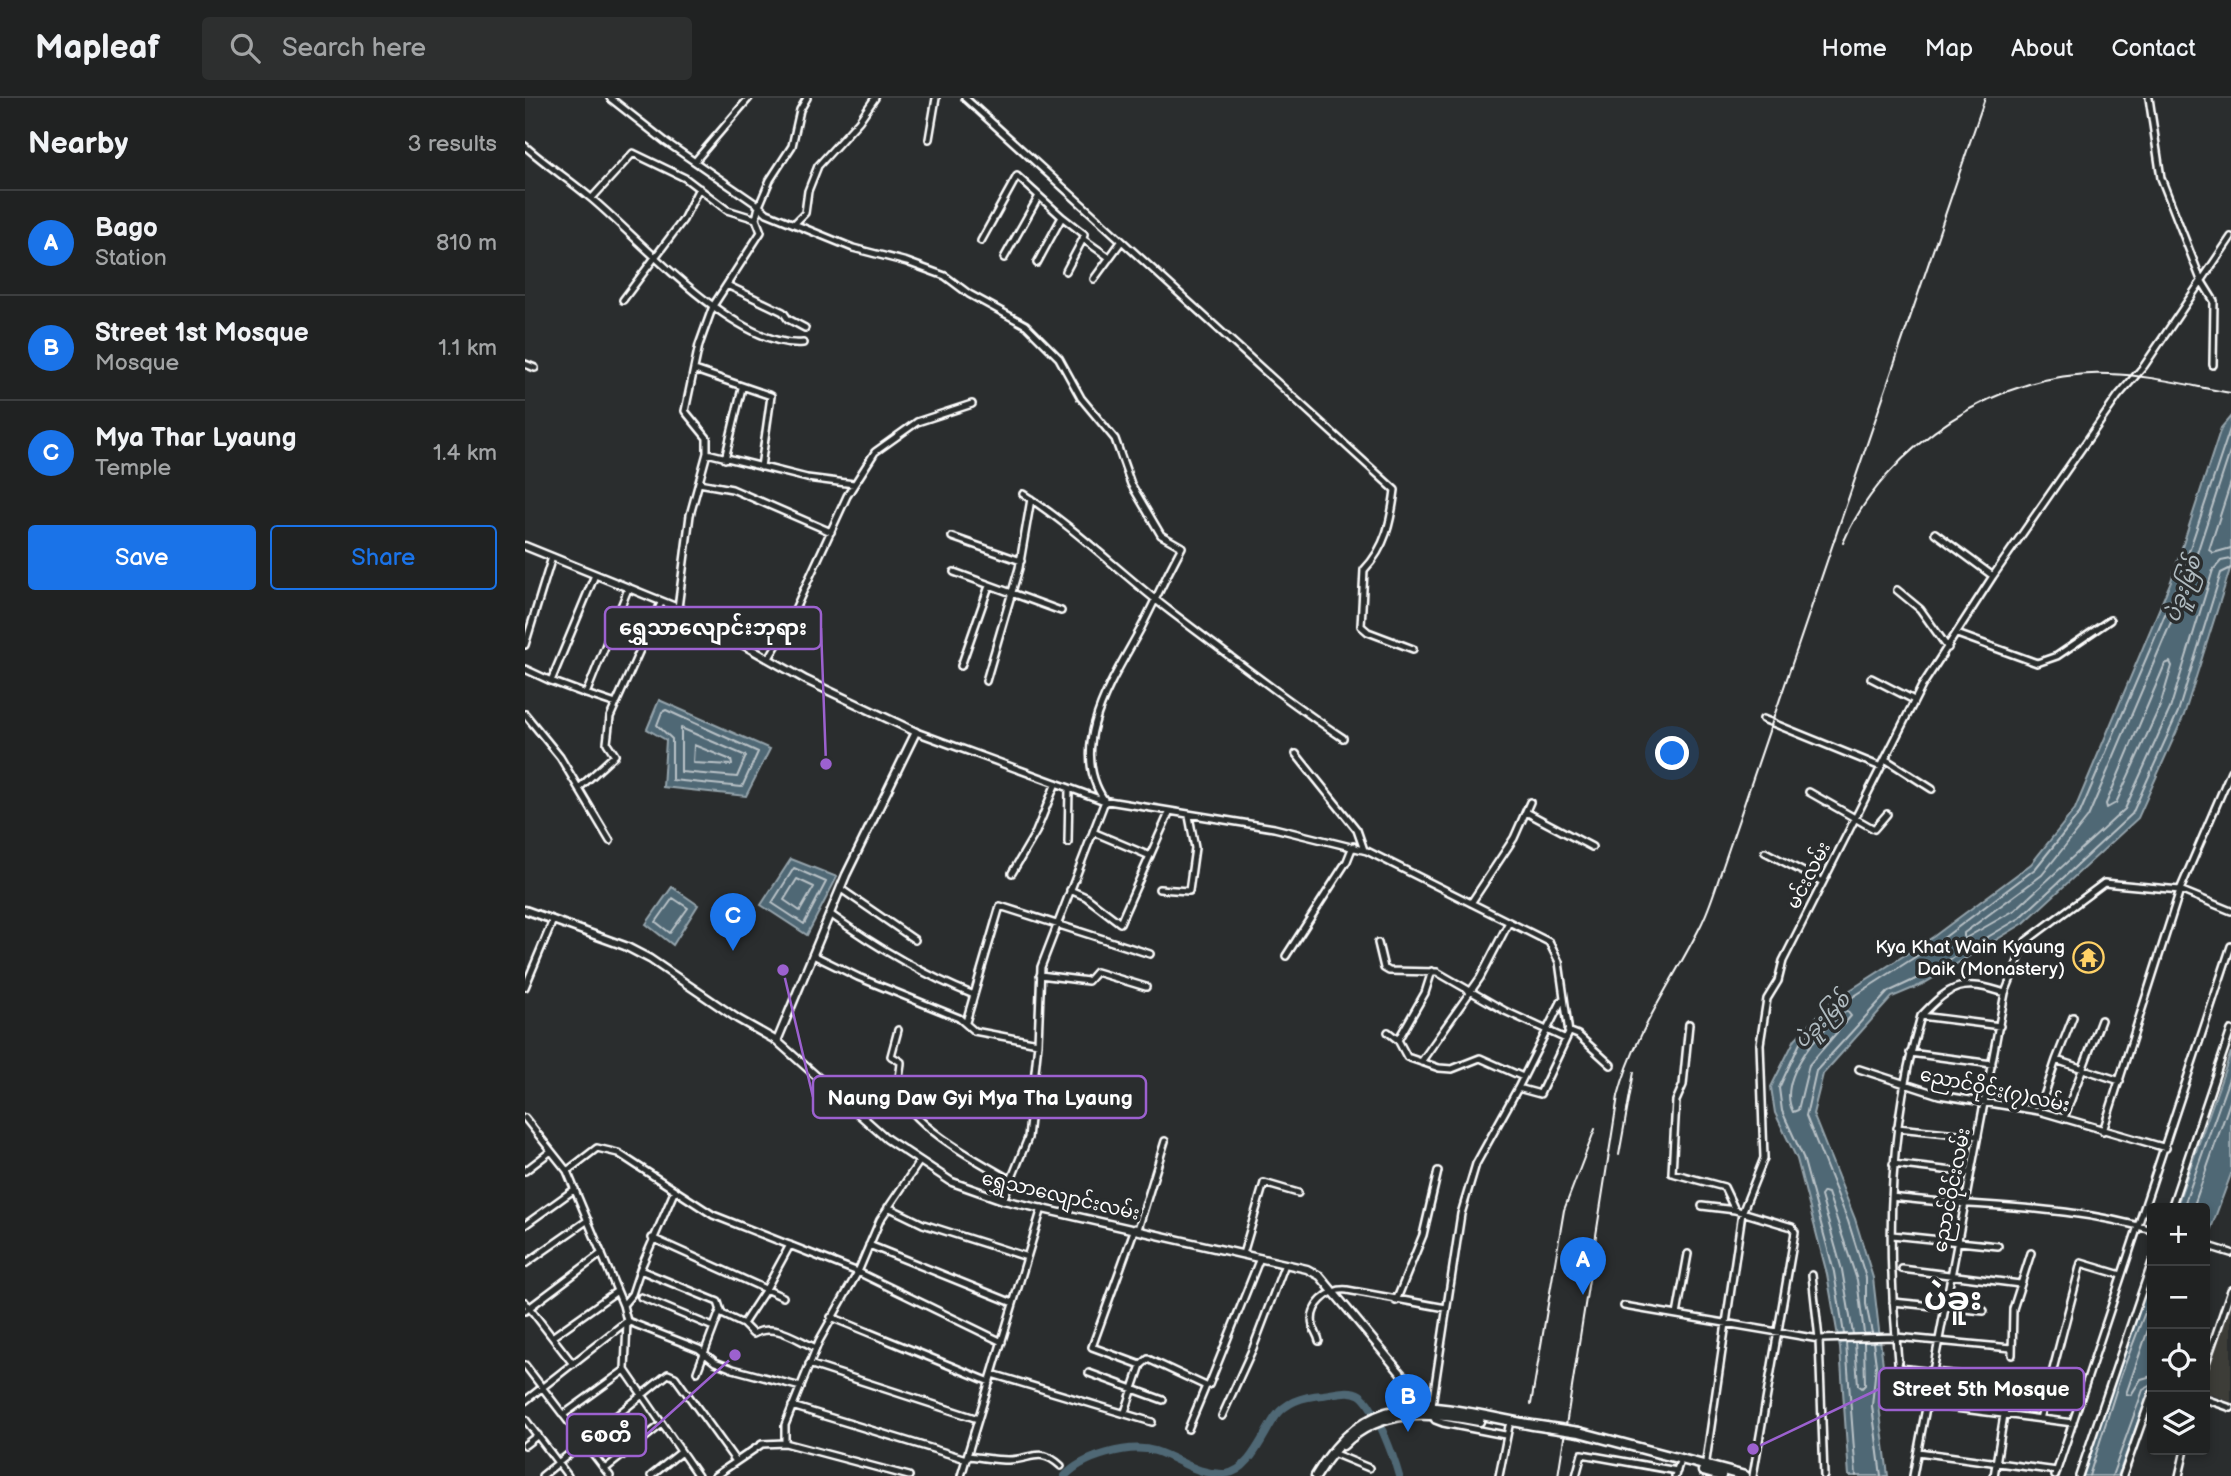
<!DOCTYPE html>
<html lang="en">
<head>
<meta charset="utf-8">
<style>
	:root { --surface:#202222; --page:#2d2f2f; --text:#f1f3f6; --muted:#a2a4a5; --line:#3d3f40; --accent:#1a73e8 }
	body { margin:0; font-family:"Balsamiq Sans","Noto Sans Myanmar",sans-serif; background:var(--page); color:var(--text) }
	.controls { position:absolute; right:21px; bottom:21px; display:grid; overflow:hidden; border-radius:7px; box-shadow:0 4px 10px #0003 }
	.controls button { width:63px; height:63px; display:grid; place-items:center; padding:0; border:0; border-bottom:2px solid var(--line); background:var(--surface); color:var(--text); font:35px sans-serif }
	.you { position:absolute; left:1148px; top:656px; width:24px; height:24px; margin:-18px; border:5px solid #fff; border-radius:50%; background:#1a73e8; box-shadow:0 0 0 10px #1a73e833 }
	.badge { display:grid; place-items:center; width:46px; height:46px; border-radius:50%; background:var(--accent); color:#fff; font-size:23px; font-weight:700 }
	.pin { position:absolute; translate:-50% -58px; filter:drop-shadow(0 2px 4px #0008) }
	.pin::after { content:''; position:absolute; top:37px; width:24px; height:21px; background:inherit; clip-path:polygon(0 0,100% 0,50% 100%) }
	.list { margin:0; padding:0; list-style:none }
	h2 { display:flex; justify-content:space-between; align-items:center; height:91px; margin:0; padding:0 28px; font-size:30px }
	h2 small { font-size:23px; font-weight:400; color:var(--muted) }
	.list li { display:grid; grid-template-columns:46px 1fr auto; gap:21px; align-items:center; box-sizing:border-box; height:105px; padding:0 28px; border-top:2px solid var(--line) }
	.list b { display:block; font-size:26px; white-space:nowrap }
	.list p { margin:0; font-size:23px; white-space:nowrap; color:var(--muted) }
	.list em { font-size:23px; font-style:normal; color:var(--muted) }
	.actions { display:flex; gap:14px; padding:21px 28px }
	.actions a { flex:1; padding:16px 0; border:2px solid var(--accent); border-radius:7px; text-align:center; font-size:24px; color:var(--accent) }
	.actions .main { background:var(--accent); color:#fff }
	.icon { flex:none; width:38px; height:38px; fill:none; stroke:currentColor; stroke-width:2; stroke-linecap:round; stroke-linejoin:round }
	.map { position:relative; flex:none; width:1706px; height:1378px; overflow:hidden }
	header { display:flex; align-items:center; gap:42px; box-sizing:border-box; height:98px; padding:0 35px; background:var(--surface); border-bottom:2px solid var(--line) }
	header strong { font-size:33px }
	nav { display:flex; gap:38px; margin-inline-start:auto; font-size:24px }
	.search { width:490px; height:63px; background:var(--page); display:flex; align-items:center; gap:18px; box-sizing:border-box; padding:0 24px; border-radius:7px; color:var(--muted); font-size:26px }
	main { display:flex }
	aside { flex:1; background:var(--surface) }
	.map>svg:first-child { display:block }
	.built { fill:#3e3c39 }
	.water { fill:#4f6774; stroke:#95a4ac; stroke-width:2 }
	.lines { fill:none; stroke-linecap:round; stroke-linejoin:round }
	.shore { stroke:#b9c2c7; stroke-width:2 }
	.river { stroke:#4f6774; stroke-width:8 }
	.minor-casing { stroke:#fff; stroke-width:10 }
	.tertiary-casing { stroke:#fff; stroke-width:11 }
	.trunk-casing { stroke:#fff; stroke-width:13 }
	.minor { stroke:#2a2d2e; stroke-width:5 }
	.tertiary { stroke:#2a2d2e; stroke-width:6 }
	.trunk { stroke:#2a2d2e; stroke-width:8 }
	.rail { stroke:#fff; stroke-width:2 }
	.trunk-bridge-casing { stroke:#fff; stroke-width:13; stroke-linecap:butt }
	.trunk-bridge { stroke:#2a2d2e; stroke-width:8 }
	.labels { text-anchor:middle; stroke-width:7; stroke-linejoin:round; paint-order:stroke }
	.street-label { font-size:19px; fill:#fff; stroke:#2a2d2e }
	.poi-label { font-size:19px; fill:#fff; stroke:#2a2d2e; text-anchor:end }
	.water-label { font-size:21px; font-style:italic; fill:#b0bbc0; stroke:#2a2d2e }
	.town-label { font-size:33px; font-weight:bold; fill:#fff; stroke:#2a2d2e }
	.leader { fill:none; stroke:#9c61cf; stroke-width:2.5 }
	.callout-dot { fill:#9c61cf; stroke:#2a2d2e; stroke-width:2.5 }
	.callout { fill:#2a2d2e; stroke:#9c61cf; stroke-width:2.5 }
	.callout-label { font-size:21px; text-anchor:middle; font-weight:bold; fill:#fff }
</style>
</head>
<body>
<header>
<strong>Mapleaf</strong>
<div class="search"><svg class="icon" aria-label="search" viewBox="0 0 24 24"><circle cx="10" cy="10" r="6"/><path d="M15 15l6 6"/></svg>Search here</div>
<nav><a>Home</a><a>Map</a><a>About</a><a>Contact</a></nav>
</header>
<main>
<aside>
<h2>Nearby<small>3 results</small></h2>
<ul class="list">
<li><span class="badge">A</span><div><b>Bago</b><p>Station</p></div><em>810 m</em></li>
<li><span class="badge">B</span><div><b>Street 1st Mosque</b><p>Mosque</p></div><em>1.1 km</em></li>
<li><span class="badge">C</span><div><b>Mya Thar Lyaung</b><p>Temple</p></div><em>1.4 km</em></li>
</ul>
<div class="actions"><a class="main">Save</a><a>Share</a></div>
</aside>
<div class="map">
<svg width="1706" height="1378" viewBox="0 0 1706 1378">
	<rect width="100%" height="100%" fill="#2a2d2e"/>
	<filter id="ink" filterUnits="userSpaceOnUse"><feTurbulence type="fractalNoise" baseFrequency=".0143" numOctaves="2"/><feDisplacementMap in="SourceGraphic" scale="14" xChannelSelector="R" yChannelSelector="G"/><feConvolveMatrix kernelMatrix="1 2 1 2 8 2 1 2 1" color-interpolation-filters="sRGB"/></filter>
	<g filter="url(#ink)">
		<path class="built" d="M 1706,1193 L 1706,1304 L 1680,1294 L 1680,1256 Z"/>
		<path class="water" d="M 1706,318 L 1706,468 L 1659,617 L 1613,720 L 1499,825 L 1398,886 L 1367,899 L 1298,976 L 1288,1016 L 1330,1121 L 1348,1180 L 1358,1267 L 1354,1308 L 1363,1378 L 1324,1378 L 1315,1250 L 1302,1176 L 1272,1061 L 1250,1015 L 1246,989 L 1270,941 L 1305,905 L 1408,839 L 1506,766 L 1550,711 L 1646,483 L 1696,330 Z
			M 134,602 L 245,651 L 221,698 L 138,689 L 141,642 L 122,631 Z
			M 266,761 L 312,779 L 282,837 L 236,807 Z
			M 147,789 L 173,807 L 148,847 L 121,826 Z
			M 1706,954 L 1706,1076 L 1681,1144 L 1680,1110 L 1651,1110 Z
			M 1627,1177 L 1627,1286 L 1593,1378 L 1557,1378 L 1589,1274 Z"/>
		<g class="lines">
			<path class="shore" d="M 1706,351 L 1661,489 L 1563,719 L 1517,777 L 1439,835 L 1439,841 L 1490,812 L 1600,711 L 1645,611 L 1688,472 L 1696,463 L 1706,461
				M 1706,384 L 1684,452 L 1688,455 L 1706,450
				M 1645,564 L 1647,568 L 1635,608 L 1591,705 L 1582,710 L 1581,706 L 1640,566 Z
				M 141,612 L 233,654 L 217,689 L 147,682 L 147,641 L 132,627 L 137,614 Z
				M 156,630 L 221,658 L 212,679 L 156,674 Z
				M 169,647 L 206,662 L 207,667 L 168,665 Z
				M 269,770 L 301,784 L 279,826 L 247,805 Z
				M 272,781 L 289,789 L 275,813 L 259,802 Z
				M 148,800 L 163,810 L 145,835 L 131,824 Z
				M 1322,913 L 1326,918 L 1284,967 L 1273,1012 L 1268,1014 C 1251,981 1295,930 1322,913 Z
				M 1658,1110 L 1706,975
				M 1668,1110 L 1706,1001
				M 1627,1220 L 1601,1296 L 1606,1297 L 1616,1281 L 1627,1278
				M 1347,1235 L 1341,1206 L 1341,1180 L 1323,1123 L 1281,1018 L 1291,973 L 1363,894 L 1395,879 L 1495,820 L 1607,716 L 1653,614 L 1696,475 L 1706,470
				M 1319,1236 L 1309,1174 L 1278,1059 L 1257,1013 L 1254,990 L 1275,945 L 1309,911 L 1412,845 L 1510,771 L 1555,715 L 1653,486 L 1706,328
				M 1328,1236 L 1317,1172 L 1296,1098 L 1299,1094 L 1303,1095 L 1332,1182 L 1339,1235
				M 1330,1244 L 1333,1287 L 1337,1290 L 1340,1287 L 1339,1244
				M 1348,1244 L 1351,1267 L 1347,1308 L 1356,1378
				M 1321,1245 L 1331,1378
				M 1564,1378 L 1596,1277 L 1627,1196
				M 1587,1378 L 1618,1292 L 1627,1287"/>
			<path class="river" d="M 540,1378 C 557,1359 604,1345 630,1353 C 655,1361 671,1377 700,1376 C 725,1374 738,1336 751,1318 C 762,1303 781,1298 798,1297 C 810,1296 824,1290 835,1297 C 850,1307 869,1360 874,1378"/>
			<defs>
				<path id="minor" d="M 85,0 L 141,44 L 234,108 L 231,121 L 236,134 L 188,208 L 174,247 L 160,313 L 182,340 L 182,355 L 165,417 L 153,510
					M 282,0 L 275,12 L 267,48 L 245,82 L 234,108 L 242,115 L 328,150 L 382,164 L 420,178 L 444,196 L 501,227 L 534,260 L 556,300 L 590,341 L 606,386 L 636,437 L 657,449 C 642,476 630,503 616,530 C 589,580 541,648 580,703 L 516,869 L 513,945 L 503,1040 L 478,1102
					M 440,0 L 870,392 C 866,423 861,449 839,472 L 836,528 L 843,534 L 888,551
					M 1624,0 L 1636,80 L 1676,182 L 1689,203 L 1688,267
					M 404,41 L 411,0
					M 0,48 C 21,67 45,82 67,101 C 116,142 211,251 278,245
					M 171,62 L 224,0
					M 67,100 L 108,55 L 160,80 L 202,112 L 231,121
					M 269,126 L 280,115 L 283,93 L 293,68 L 334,23 L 350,0
					M 456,143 L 492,78 L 514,98
					M 479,160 L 514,98 L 537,119
					M 512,165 L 537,119 L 559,136 L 558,141
					M 541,173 L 558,141 L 585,160
					M 569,181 L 596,144
					M 202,187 L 258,214 L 263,221 L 280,230
					M 98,202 L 158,122 L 174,90
					M 0,266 L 10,270
					M 170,272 L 246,298 L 236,369
					M 182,355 L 282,380 L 329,386
					M 200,361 L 217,290
					M 174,385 L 207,391 L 306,434
					M 498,396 C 551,430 595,475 645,513 C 702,556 758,600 818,640
					M 1410,435 L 1468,478
					M 427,439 L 496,463
					M 429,474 L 536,513
					M 1372,492 L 1395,511 L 1423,550
					M 1432,536 L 1512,565 L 1532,558 L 1585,522
					M 0,547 L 27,459
					M 244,560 L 259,535 L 322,398 L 350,354 L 392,324 L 447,306
					M 436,568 L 464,488
					M 0,571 L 26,583 L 70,477
					M 1346,580 L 1389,602
					M 26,583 L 61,596
					M 461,583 L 494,470 L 506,401
					M 91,606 L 61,596 L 103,491
					M 0,616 L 35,659 L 85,743
					M 1238,621 L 1356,669
					M 391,634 L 577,702 L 749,730 L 842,753 L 1024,844 L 1034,864 L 1044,935 L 1015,996 L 993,990 L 951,1066 L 936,1116 L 907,1307
					M 771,656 L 832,732 L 839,752
					M 1360,661 L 1407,691
					M 54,690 L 90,657 L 82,645 L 85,619 L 136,505
					M 1284,694 L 1349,731 L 1362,716
					M 1001,714 L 1067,749
					M 568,734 L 625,758
					M 543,745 L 544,690
					M 1240,754 L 1298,784
					M 487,775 L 511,734 L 531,685
					M 316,791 L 390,842
					M 634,791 L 664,793 L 670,750 L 664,718
					M 545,792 L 561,799 L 595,825 L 644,715
					M 946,805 L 989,740 L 1005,704
					M 305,816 C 351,849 396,876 449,897
					M 853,845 L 859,870 L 864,873 L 912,874 L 980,913 L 1041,941
					M 288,857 L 333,879 L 434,920 L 449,933 L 513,945
					M 761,858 L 822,763 L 828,748
					M 515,877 L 563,883 L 571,874 L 621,889
					M 0,889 L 28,822
					M 1396,918 C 1426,886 1438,881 1480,895
					M 441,924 L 475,808 L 625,856
					M 1164,926 L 1158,987 L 1151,1003 L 1147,1075 L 1199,1089 L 1210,1112 L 1267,1129 L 1270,1134 L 1228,1378
					M 373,932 L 366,958 L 376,964 C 376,972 372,983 374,991 C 383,1027 456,1065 486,1082
					M 1043,933 L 1053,937 L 1086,967
					M 863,934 L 873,942 L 882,959 L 914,970 L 927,971 L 955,960 L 998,979
					M 873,942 L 900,895 L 907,873
					M 1385,955 L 1467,966
					M 1531,962 L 1548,919
					M 896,964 L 955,880 L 984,824
					M 1334,971 L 1414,997 L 1514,1013 L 1641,1050
					M 993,990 L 1037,902
					M 1514,1013 L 1531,962 L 1595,983
					M 0,1020 L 42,1073
					M 1539,1020 L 1576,922
					M 1372,1030 L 1453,1038
					M 1578,1033 L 1655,792 L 1706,673
					M 1368,1066 L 1445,1075
					M 0,1073 L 26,1053
					M 150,1092 L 115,1172 L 193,1204 L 197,1216 L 218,1226 L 228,1236 C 250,1224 270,1241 291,1250
					M 1367,1099 C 1455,1110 1542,1106 1627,1132
					M 1177,1108 L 1210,1112
					M 363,1109 L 398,1126 L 502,1159
					M 1646,1110 L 1706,932
					M 0,1127 L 50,1091
					M 610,1130 L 567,1249 L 616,1267 L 623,1261 L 681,1288 L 684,1287 L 735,1160
					M 613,1131 L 640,1043
					M 1367,1137 L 1473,1148
					M 127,1140 L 258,1199
					M 344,1147 L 488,1205
					M 1680,1147 L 1706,1155
					M 718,1156 L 739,1085 L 773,1095
					M 1680,1161 L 1685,1149
					M 0,1166 L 63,1122
					M 1377,1171 L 1495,1186
					M 1287,1177 L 1294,1241 L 1371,1239 C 1361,1131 1365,1022 1396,918 L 1475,928
					M 116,1199 L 188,1229
					M 871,1203 L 898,1137 L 913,1073
					M 0,1204 L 27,1239 L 92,1193
					M 1368,1204 L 1459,1213
					M 98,1207 L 107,1196 L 115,1172
					M 1099,1208 L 1294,1241 L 1299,1378
					M 0,1213 L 77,1155
					M 1152,1217 L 1163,1156
					M 306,1219 L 465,1284
					M 218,1226 L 241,1191 L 265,1147
					M 27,1239 L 48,1266
					M 794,1243 C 793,1237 789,1233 788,1228 C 783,1208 804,1190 822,1192 L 921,1210
					M 1486,1250 L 1371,1239 L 1376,1300 L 1390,1305 L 1548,1325
					M 1487,1257 L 1488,1211 L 1506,1155
					M 284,1266 L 453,1321
					M 0,1267 L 85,1378
					M 1680,1268 L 1706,1192
					M 1374,1270 L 1524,1287
					M 172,1274 L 195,1213
					M 564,1275 L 638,1302
					M 467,1276 L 627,1324
					M 1680,1301 L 1706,1310
					M 0,1303 L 102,1223 L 174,1251 L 190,1264 L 208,1271 L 276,1289
					M 267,1308 L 441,1361
					M 600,1314 L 616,1267
					M 906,1315 L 910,1322 L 918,1325 L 980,1337
					M 38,1317 L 100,1272
					M 697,1318 L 728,1250 L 760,1166
					M 0,1321 L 43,1378
					M 1515,1321 L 1556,1165 L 1596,1177
					M 663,1331 L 681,1288
					M 260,1345 L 260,1327 L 294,1243 L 333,1174 L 355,1122 L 394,1064
					M 0,1347 L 13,1337
					M 1393,1354 L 1532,1373
					M 810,1356 L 844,1370
					M 442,1358 C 455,1359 469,1362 483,1362 C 507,1362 514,1348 536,1368
					M 1180,1370 L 1217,1115 L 1239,1060 L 1235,946 L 1242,901 L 1253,883 L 1258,863 L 1397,588 L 1468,478 L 1593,298 L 1619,268 L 1706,139
					M 80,1371 L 137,1326
					M 17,1378 L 143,1276 L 150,1279 L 210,1362
					M 126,1378 L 156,1354
					M 173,1378 L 100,1272 L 102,1223 L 98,1207 L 42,1073 L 72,1050 L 93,1055 L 188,1117 L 333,1174 L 477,1244
					M 190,1378 L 237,1346 L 260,1345 L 384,1378
					M 436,1378 L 517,1110
					M 974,1378 L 984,1328
					M 1051,1378 L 1057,1356 L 1152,1373
					M 1150,1378 L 1154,1366
					M 1388,1378 L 1480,895 L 1501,843 L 1579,785 L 1655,792 L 1706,813
					M 1469,1378 L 1486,1274
					M 1530,1378 L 1706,848
					M 1554,1378 L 1627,1164
					M 1598,1378 L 1627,1296
					M 1654,1378 L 1660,1352"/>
				<path id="tertiary" d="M 0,448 L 153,510 L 281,582 L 391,634 L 321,777 L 252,943
					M 0,812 L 100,848 L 125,861 L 213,921 L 252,943 L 362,1041 L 427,1084 L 478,1102 L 782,1171 L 795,1178 L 879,1279 L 911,1311"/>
				<path id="trunk" d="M 873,1313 L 881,1292 L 879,1279
					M 1054,1334 L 1220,1378
					M 818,1347 C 855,1309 908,1314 954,1323
					M 1178,1373 L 1196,1378
					M 791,1378 C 853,1275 924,1315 1021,1329"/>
			</defs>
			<use href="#minor" class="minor-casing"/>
			<use href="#tertiary" class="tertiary-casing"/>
			<use href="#trunk" class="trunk-casing"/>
			<use href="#minor" class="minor"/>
			<use href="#tertiary" class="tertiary"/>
			<use href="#trunk" class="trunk"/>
			<path class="rail" d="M 1318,445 C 1360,348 1477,270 1584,276 C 1624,277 1666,288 1706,295
				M 1094,1057 L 1109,974
				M 1006,1306 L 1039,1112 L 1070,1031
				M 1033,1378 L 1093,998 C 1109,936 1147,885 1175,829 C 1185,810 1191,788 1198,768 L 1460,0"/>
			<defs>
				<path id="trunk-bridge" d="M 1021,1329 L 1054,1334"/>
			</defs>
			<use href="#trunk-bridge" class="trunk-bridge-casing"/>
			<use href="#trunk-bridge" class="trunk-bridge"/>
		</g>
	</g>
	<defs>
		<symbol id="temple-ring" viewBox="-11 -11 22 22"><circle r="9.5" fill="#2a2d2e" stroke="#ffd166" stroke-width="1.5"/><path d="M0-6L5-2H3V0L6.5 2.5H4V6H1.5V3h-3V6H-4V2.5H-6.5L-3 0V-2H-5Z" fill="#ffd166"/></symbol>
	</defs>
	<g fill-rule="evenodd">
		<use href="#temple-ring" x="1546" y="842" width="35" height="35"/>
	</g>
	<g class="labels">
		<g class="street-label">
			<text transform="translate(1283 777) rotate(-63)" y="7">မင်းလမ်း</text>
			<text transform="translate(1470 991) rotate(12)" y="7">ညောင်ဝိုင်း(၇)လမ်း</text>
			<text transform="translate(1426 1092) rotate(-79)" y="7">ညောင်ဝိုင်းလမ်း</text>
			<text transform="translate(536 1097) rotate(13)" y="7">ရွှေသာလျောင်းလမ်း</text>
		</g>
		<g class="poi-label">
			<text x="1540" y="855">Kya Khat Wain Kyaung<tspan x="1540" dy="22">Daik (Monastery)</tspan></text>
		</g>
		<g class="water-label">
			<text transform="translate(1658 491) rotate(-70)" y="7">ပဲခူးမြစ်</text>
			<text transform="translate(1297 922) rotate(-45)" y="7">ပဲခူးမြစ်</text>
		</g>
		<g class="town-label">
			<text x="1428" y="1212">ပဲခူး</text>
		</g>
	</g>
	<path class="leader" d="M301 666L296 530M258 872L288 999M1228 1351L1354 1291M210 1257L121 1337"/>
	<g class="callout-dot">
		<circle cx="301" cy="666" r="7"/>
		<circle cx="258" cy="872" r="7"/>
		<circle cx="1228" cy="1351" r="7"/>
		<circle cx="210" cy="1257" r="7"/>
	</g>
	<g class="callout">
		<rect x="80" y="509" width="216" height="42" rx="7"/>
		<rect x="288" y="978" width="333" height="42" rx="7"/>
		<rect x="1354" y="1270" width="205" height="42" rx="7"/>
		<rect x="42" y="1316" width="79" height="42" rx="7"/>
	</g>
	<g class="callout-label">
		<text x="188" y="537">ရွှေသာလျောင်းဘုရား</text>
		<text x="455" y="1007">Naung Daw Gyi Mya Tha Lyaung</text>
		<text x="1456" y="1298">Street 5th Mosque</text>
		<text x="81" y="1344">စေတီ</text>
	</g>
</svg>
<div class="controls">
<button>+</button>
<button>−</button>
<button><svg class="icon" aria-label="locate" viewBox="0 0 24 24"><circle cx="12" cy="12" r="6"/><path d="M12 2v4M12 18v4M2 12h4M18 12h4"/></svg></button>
<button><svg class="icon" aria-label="layers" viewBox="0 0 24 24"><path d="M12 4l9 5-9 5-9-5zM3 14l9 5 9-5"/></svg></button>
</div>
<div class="you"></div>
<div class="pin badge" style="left:1058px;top:1197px">A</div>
<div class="pin badge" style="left:883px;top:1334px">B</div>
<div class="pin badge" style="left:208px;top:853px">C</div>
</div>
</main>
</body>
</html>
